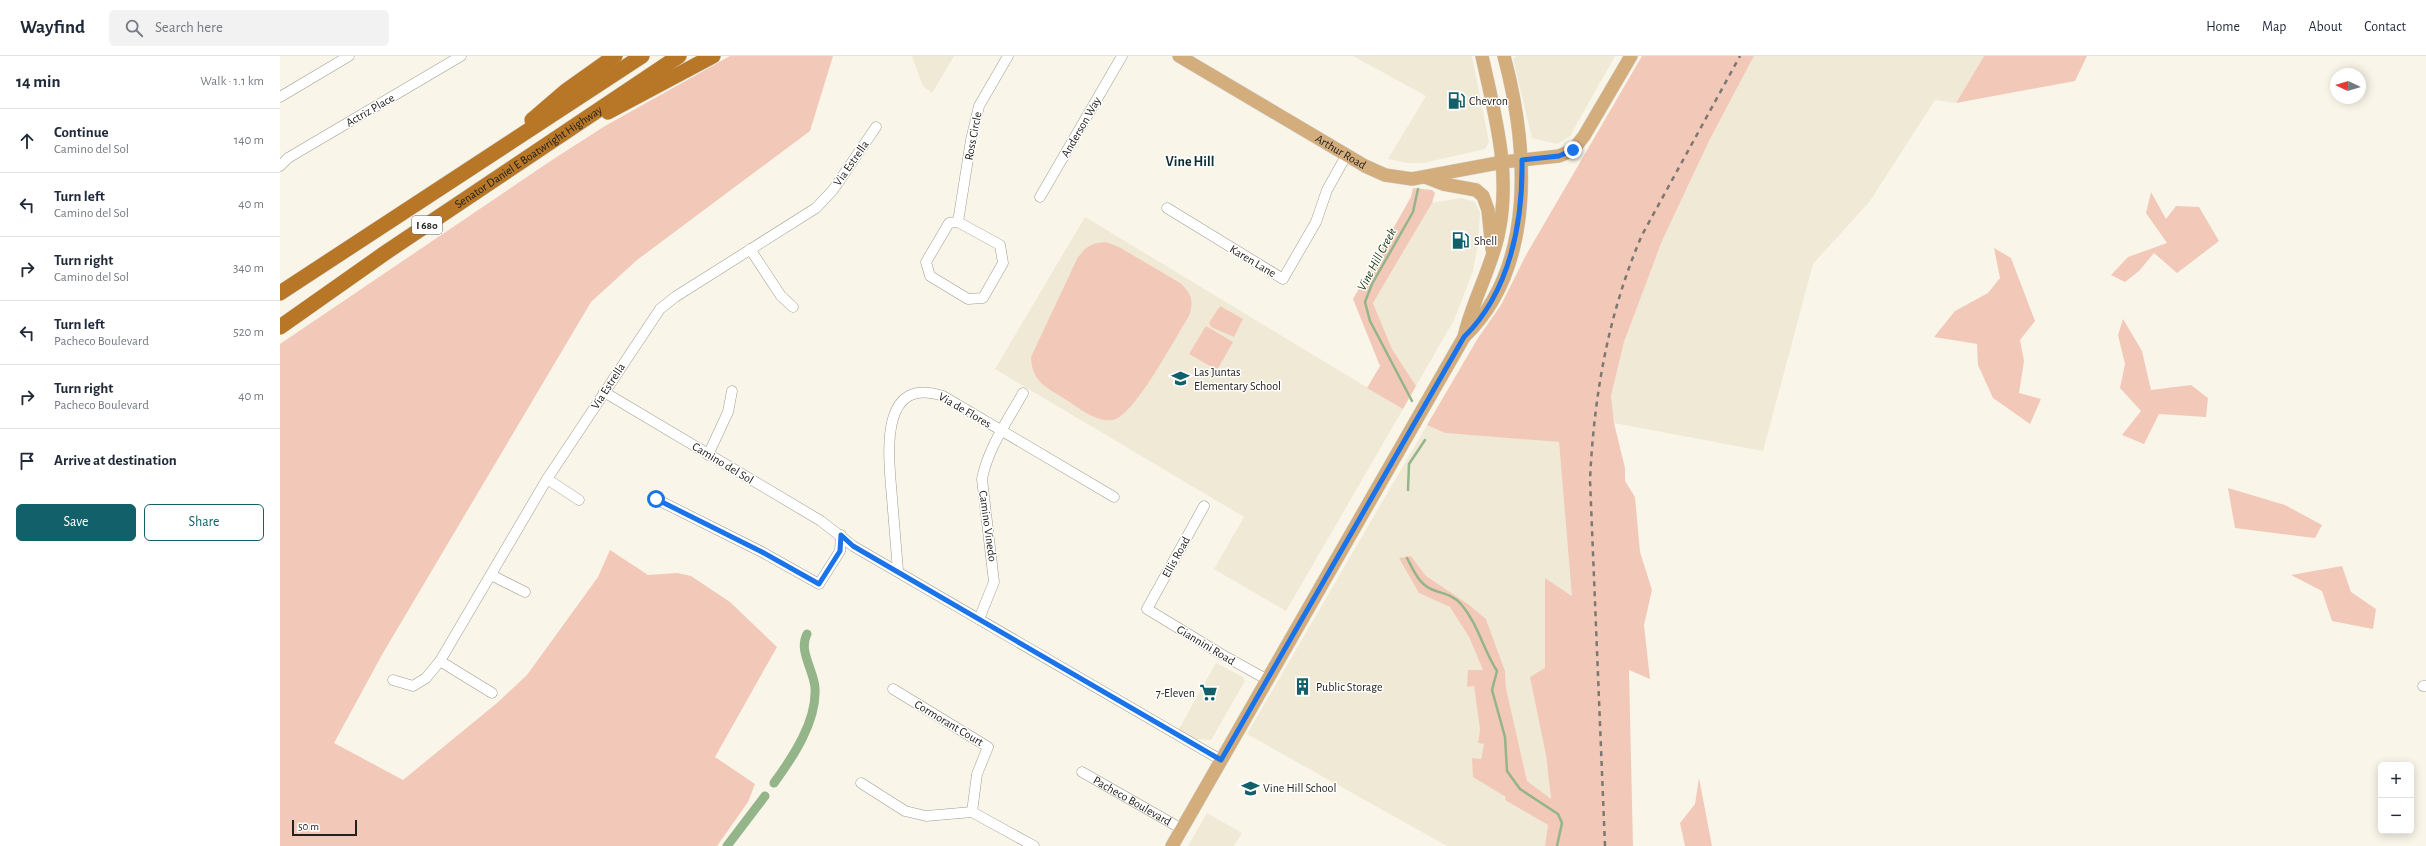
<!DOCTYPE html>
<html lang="en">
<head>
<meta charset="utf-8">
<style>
	:root { --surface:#fff; --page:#f2f2f3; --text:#1f2937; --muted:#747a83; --line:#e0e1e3; --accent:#12616a }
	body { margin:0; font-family:"Alegreya Sans",sans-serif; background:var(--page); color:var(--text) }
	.controls { position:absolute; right:12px; bottom:12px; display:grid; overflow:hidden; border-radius:6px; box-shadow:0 2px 10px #0003 }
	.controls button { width:36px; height:36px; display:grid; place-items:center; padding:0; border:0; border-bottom:1px solid var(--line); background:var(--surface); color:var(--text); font:20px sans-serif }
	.compass { position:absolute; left:2050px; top:12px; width:36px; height:36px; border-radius:50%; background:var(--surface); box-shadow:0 2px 10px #0003; rotate:274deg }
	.scale { position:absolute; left:12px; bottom:10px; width:65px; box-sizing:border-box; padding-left:4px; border:2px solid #24221e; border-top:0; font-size:11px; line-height:14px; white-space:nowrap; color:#24221e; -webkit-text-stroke:3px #fff; paint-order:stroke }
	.stop { position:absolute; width:12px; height:12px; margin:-9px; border:3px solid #1a73e8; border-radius:50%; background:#fff }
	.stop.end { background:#1a73e8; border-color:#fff; box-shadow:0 1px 4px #0008 }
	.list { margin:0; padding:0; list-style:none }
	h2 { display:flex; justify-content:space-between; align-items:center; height:52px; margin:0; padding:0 16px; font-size:17px }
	h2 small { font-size:13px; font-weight:400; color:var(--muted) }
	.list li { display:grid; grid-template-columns:26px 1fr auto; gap:12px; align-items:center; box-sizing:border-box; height:64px; padding:0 16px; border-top:1px solid var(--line) }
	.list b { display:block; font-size:15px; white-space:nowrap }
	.list p { margin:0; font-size:13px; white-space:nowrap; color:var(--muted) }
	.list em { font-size:13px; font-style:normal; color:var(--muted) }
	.actions { display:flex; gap:8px; padding:12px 16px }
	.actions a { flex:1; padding:9px 0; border:1px solid var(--accent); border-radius:6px; text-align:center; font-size:14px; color:var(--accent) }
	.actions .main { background:var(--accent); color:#fff }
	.icon { flex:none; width:22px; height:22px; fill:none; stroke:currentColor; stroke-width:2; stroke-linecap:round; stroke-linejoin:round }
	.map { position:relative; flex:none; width:2146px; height:790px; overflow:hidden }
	header { display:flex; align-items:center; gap:24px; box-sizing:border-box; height:56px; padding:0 20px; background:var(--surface); border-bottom:1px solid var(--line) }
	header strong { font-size:19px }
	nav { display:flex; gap:22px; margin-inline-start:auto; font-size:14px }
	.search { width:280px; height:36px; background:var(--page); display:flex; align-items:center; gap:10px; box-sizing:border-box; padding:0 14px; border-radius:6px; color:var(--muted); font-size:15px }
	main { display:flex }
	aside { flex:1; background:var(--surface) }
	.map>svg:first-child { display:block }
	.built { fill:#efe9d5 }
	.green { fill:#f2c9b8 }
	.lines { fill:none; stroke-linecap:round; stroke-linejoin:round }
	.stream { stroke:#94b489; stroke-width:2.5 }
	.canal { stroke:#94b489; stroke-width:9 }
	.minor-casing { stroke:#9f9b90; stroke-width:11 }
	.major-casing { stroke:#d3d3d2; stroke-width:14 }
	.highway-casing { stroke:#d3d3d2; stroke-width:16 }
	.minor { stroke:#fff; stroke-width:10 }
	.major { stroke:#d4ad7d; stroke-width:13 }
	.highway { stroke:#b77726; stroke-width:15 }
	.rail { stroke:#7b7871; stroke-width:2.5; stroke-dasharray:5 5; stroke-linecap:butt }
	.route { stroke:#1a73e8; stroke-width:5 }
	.labels { text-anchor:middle; stroke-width:3; stroke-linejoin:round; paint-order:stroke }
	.shield { fill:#fff; stroke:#666462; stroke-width:1 }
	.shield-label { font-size:11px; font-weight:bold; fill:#24221e }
	.poi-label { font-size:12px; fill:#24221e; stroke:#fff; text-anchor:start }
	.street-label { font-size:12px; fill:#24221e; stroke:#fff }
	.water-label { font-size:13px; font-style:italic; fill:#183609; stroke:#fff }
	.quarter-label { font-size:14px; font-weight:bold; fill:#0c2f34; stroke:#fff }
</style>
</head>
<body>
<header>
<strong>Wayfind</strong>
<div class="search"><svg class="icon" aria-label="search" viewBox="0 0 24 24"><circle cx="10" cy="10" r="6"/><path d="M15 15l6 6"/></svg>Search here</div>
<nav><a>Home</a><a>Map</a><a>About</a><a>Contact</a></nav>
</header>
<main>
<aside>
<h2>14 min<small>Walk · 1.1 km</small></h2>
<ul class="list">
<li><svg class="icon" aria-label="ahead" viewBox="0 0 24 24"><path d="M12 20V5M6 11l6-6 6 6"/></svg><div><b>Continue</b><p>Camino del Sol</p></div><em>140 m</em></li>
<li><svg class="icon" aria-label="left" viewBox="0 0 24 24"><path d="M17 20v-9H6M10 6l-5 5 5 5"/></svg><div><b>Turn left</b><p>Camino del Sol</p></div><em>40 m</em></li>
<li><svg class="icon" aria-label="right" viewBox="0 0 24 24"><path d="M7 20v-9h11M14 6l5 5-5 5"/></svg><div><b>Turn right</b><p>Camino del Sol</p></div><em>340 m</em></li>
<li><svg class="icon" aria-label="left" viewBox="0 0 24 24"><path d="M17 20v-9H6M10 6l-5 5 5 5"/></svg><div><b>Turn left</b><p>Pacheco Boulevard</p></div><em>520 m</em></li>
<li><svg class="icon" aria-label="right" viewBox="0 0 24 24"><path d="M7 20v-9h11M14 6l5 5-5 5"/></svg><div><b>Turn right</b><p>Pacheco Boulevard</p></div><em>40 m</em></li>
<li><svg class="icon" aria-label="arrive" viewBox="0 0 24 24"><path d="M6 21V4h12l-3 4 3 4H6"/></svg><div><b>Arrive at destination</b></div></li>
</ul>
<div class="actions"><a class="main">Save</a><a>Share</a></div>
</aside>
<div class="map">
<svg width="2146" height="790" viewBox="0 0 2146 790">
	<rect width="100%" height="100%" fill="#f9f5e9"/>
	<path class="built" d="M 632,0 L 674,0 L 652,37 L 643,30 Z
		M 1073,0 L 1192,0 L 1209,86 L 1205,93 L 1143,107 L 1127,107 L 1108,103 L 1146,40 Z
		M 1237,0 L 1335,0 L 1290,80 L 1277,88 L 1252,82 L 1233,3 Z
		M 1474,0 L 1704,0 L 1676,47 L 1655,44 L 1590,145 L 1533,208 L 1483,395 L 1334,367 L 1331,340 L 1344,286 L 1382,185 L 1430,83 Z
		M 1181,142 L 1195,146 L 1200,157 L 1198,187 L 1193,215 L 1174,264 L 1136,330 L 1112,293 L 1093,247 L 1152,147 Z
		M 805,161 L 1123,353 L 1006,555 L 934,513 L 964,461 L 715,313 Z
		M 1147,369 L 1165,377 L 1279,386 L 1293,540 L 1265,523 L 1266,699 L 1271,744 L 1247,725 L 1226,632 L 1225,615 L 1206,563 L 1188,548 L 1146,520 L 1131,500 L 1139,537 L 1170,551 L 1189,581 L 1203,614 L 1187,631 L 1194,630 L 1200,674 L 1198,686 L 1204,688 L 1201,703 L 1192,702 L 1227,741 L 1225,744 L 1268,769 L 1265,790 L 1167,790 L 967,678 Z
		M 936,607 L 963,621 L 965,625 L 931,684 L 903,682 L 896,678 Z
		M 927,757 L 962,777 L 954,790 L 908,790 Z"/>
	<path class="green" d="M 450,0 L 553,0 L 530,75 L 357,204 L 311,246 L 103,597 L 54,687 L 123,724 L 217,647 L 247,619 L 318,521 L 330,494 L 368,519 L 397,517 L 411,520 L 450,546 L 497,591 L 435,701 L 475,728 L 468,746 L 437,790 L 0,790 L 0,288 L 272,104 L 325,70 Z
		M 1362,0 L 1474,0 L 1430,83 L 1382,185 L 1344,286 L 1331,340 L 1334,367 L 1345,412 L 1345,425 L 1355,441 L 1360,496 L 1372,534 L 1364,569 L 1370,623 L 1349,614 L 1353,790 L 1265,790 L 1268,769 L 1225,744 L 1226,741 L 1193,721 L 1192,702 L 1201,703 L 1204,688 L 1198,687 L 1200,674 L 1194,630 L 1187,631 L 1188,614 L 1203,614 L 1189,581 L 1170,551 L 1139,537 L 1119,502 L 1131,500 L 1146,520 L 1188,548 L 1206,563 L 1225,615 L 1226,632 L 1247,725 L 1271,743 L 1266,699 L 1250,621 L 1265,612 L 1265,522 L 1292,540 L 1279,386 L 1165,377 L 1147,369 L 1198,282 L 1221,249 L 1246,199 Z
		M 1704,0 L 1807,0 L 1795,25 L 1676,47 Z
		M 1133,132 L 1152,134 L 1155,137 L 1152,147 L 1093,247 L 1112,293 L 1136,330 L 1123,353 L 1087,332 L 1100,310 L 1073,243 L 1131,141 Z
		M 1871,136 L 1886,163 L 1896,150 L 1919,151 L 1939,185 L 1897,217 L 1874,197 L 1859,215 L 1845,226 L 1831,219 L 1848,201 L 1887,187 L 1866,157 Z
		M 826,186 L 839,191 L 900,227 C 912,237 914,246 909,260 C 896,280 853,363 832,364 C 815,366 799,352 785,343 C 766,331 752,326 751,301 L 797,203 C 805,191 811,187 826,186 Z
		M 1714,192 L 1731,202 L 1755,265 L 1740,284 L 1744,305 L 1739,337 L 1761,343 L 1750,368 L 1713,342 L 1698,309 L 1697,288 L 1654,281 L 1675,255 L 1708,237 L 1720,222 Z
		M 940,250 L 963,263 L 954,281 L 931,271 L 929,267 Z
		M 1843,263 L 1862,295 L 1871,334 L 1911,329 L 1928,342 L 1926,361 L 1879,358 L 1864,388 L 1842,379 L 1861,355 L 1840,332 L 1845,308 L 1838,279 Z
		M 926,270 L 953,286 L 937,314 L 909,298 Z
		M 1948,432 L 2005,449 L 2042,469 L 2035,482 L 1955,472 Z
		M 2062,510 L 2071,536 L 2096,553 L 2093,573 L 2052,565 L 2042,535 L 2011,519 Z
		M 1419,722 L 1432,790 L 1405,790 L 1400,767 L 1415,748 Z"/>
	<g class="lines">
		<path class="stream" d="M 1132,345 L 1090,265 L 1085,246 L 1092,228 L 1133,156 L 1138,133
			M 1128,434 L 1129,408 L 1145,384
			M 1127,502 C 1133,513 1138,527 1151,533 C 1162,538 1172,538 1181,548 C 1198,568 1203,593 1217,615 L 1212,634 L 1225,681 L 1227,715 L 1240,733 L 1278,758 L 1282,767 L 1277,790"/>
		<path class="canal" d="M 494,727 C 513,701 537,665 535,632 C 534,614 518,595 527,578
			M 447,790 L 485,740"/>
		<defs>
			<g id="minor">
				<path d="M 0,41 L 69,0"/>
				<path d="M 0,110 L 8,102 L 181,0"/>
				<path d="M 760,141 L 842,0"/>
				<path d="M 887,152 L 1003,223 L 1036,166 L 1047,134 L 1066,100"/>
				<path d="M 678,166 L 720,189 L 723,207 L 703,242 L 688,243 L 650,220 L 646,206 L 669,167 Z"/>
				<path d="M 678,166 L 691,84 L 699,50 L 728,0"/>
				<path d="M 470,193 L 501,240 L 513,251"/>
				<path d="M 324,336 L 541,465 L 573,490 L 941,704"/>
				<path d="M 428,399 L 448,356 L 452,335"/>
				<path d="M 267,423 L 299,444"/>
				<path d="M 376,443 L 482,496 L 539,528 L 560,495 L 561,479"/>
				<path d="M 924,450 L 867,553 L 941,598 L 986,623"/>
				<path d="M 618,515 C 616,491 614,466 612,442 C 609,403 597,318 663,340 L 834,441"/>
				<path d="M 211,519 L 245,536"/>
				<path d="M 699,563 L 714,526 L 702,423 C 708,392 728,364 743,337"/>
				<path d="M 160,605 L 212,637"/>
				<path d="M 113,624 L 133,630 L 146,622 L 160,605 L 267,423 L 380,253 L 395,241 L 536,152 L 553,134 L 596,71"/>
				<path d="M 2143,630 L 2146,630"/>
				<path d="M 613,633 L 708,691 L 697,718 L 692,756"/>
				<path id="s1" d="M 802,716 L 902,773"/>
				<path d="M 581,727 L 625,755 L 646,760 L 692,756 L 754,790"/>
			</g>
			<g id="major">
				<path id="s2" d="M 899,0 L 1085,110 L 1105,119 L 1132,123 L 1223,106 L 1279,100 L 1293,94 L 1304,80 L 1351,0"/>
				<path d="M 1145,121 L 1163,128 L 1196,134 L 1203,140 L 1208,154 L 1212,193"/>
				<path d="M 1184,281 C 1257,211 1248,90 1224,0"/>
				<path d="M 892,790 L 1184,281 C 1192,246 1210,215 1218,180 C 1232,118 1215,60 1202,0"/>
			</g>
			<g id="highway">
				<path d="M 328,56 L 433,0"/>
				<path d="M 252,64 L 287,34 L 335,0"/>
				<path d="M 0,237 L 362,0"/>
				<path id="s3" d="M 0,271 L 105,197 L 399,0"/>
			</g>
		</defs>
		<use href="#minor" class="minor-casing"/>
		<use href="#major" class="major-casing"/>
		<use href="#highway" class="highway-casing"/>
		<use href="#minor" class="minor"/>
		<use href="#major" class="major"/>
		<use href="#highway" class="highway"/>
		<path class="rail" d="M 1325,790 L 1310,424 C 1314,339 1328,258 1362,179 L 1460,0"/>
	</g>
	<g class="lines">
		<path class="route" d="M 376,443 L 482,496 L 539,528 L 560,495 L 561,479 L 573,490 L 941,704 L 1184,281 C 1230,236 1243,166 1242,104 L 1279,100 L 1293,94"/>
	</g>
	<defs>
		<symbol id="fuel-bare" viewBox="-9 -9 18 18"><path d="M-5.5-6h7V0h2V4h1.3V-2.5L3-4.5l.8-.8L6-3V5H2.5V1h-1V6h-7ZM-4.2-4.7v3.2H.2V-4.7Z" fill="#12616a" stroke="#fff" stroke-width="2.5" paint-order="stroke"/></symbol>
		<symbol id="school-bare" viewBox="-9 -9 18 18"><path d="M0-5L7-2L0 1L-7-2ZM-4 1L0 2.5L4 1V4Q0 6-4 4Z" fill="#12616a" stroke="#fff" stroke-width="2.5" paint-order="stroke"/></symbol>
		<symbol id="building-bare" viewBox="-9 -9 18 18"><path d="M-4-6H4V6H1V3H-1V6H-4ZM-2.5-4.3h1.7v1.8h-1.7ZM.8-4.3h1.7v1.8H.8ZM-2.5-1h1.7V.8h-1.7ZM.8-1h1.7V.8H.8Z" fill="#12616a" stroke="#fff" stroke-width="2.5" paint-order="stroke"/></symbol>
		<symbol id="supermarket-bare" viewBox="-9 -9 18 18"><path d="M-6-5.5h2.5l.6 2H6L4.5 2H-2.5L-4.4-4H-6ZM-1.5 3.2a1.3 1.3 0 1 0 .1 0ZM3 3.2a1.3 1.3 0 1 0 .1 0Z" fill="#12616a" stroke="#fff" stroke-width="2.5" paint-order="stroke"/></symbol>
	</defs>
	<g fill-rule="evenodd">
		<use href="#fuel-bare" x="1164" y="32" width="25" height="25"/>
		<use href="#fuel-bare" x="1168" y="172" width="25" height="25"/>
		<use href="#school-bare" x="888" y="310" width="25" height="25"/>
		<use href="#building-bare" x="1010" y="618" width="25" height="25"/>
		<use href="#supermarket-bare" x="916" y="624" width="25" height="25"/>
		<use href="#school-bare" x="958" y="720" width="25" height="25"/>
	</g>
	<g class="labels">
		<rect class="shield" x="132" y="160" width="30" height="18" rx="3"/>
		<g class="shield-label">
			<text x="147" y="173">I 680</text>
		</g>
		<g class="poi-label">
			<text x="1189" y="49">Chevron</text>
			<text x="1194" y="189">Shell</text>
			<text x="914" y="320">Las Juntas<tspan x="914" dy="14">Elementary School</tspan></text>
			<text x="1036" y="635">Public Storage</text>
			<text x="915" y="641" text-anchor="end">7-Eleven</text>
			<text x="983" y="736">Vine Hill School</text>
		</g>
		<g class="street-label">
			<text transform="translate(90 54) rotate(-30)" y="4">Actriz Place</text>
			<text transform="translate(801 71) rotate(-60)" y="4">Anderson Way</text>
			<text transform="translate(693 80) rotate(-79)" y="4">Ross Circle</text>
			<text dy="4" stroke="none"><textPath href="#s2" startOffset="188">Arthur Road</textPath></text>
			<text dy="4" stroke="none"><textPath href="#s3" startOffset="301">Senator Daniel E Boatwright Highway</textPath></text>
			<text transform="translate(571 107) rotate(-55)" y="4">Via Estrella</text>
			<text transform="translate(973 205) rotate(31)" y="4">Karen Lane</text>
			<text transform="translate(328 330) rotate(-57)" y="4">Via Estrella</text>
			<text transform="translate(685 354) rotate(30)" y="4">Via de Flores</text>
			<text transform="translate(443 407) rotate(31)" y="4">Camino del Sol</text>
			<text transform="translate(708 470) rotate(82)" y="4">Camino Vinedo</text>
			<text transform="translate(896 501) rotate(-61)" y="4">Ellis Road</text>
			<text transform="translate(926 589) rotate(31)" y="4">Giannini Road</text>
			<text transform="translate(669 667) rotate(31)" y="4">Cormorant Court</text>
			<text dy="4" stroke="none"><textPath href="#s1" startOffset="58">Pacheco Boulevard</textPath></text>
		</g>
		<g class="water-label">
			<text transform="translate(1096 203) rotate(-62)" y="5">Vine Hill Creek</text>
		</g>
		<g class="quarter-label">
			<text x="910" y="110">Vine Hill</text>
		</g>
	</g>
</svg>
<div class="controls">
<button>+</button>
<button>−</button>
</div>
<svg class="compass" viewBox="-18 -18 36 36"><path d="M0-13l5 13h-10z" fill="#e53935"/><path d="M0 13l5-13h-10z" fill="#747a83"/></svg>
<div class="scale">50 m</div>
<div class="stop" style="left:376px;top:443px"></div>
<div class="stop end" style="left:1293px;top:94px"></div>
</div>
</main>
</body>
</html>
